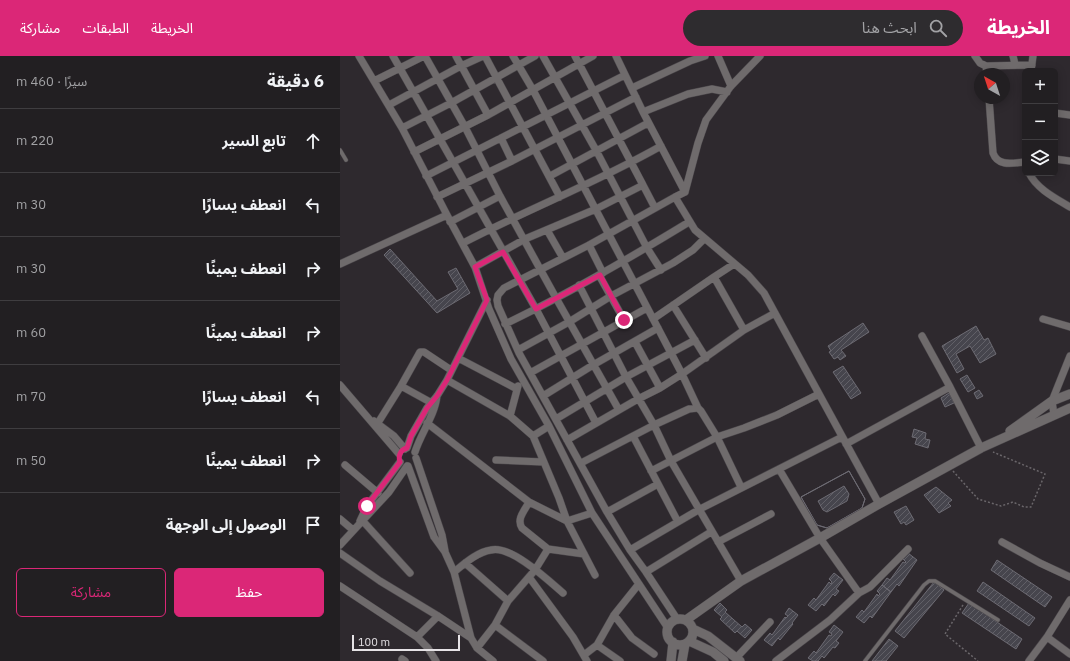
<!DOCTYPE html>
<html lang="ar">
<head>
<meta charset="utf-8">
<style>
	:root { --surface:#221f22; --page:#2e2c2f; --text:#f1f3f6; --muted:#a2a2a5; --line:#3f3d40; --accent:#db2777 }
	body { margin:0; font-family:"IBM Plex Sans","Noto Sans Arabic",sans-serif; background:var(--page); color:var(--text); direction:rtl }
	.controls { position:absolute; right:12px; top:12px; display:grid; overflow:hidden; border-radius:6px; box-shadow:0 2px 10px #0003 }
	.controls button { width:36px; height:36px; display:grid; place-items:center; padding:0; border:0; border-bottom:1px solid var(--line); background:var(--surface); color:var(--text); font:20px sans-serif }
	.compass { position:absolute; left:634px; top:12px; width:36px; height:36px; border-radius:50%; background:var(--surface); box-shadow:0 2px 10px #0003; rotate:321deg }
	.scale { position:absolute; left:12px; bottom:10px; width:108px; box-sizing:border-box; padding-left:4px; border:2px solid #e6e3e6; border-top:0; font-size:11px; line-height:14px; white-space:nowrap; color:#e6e3e6; -webkit-text-stroke:3px #2e292e; paint-order:stroke }
	.stop { position:absolute; width:12px; height:12px; margin:-9px; border:3px solid #db2777; border-radius:50%; background:#fff }
	.stop.end { background:#db2777; border-color:#fff; box-shadow:0 1px 4px #0008 }
	.list { margin:0; padding:0; list-style:none }
	h2 { display:flex; justify-content:space-between; align-items:center; height:52px; margin:0; padding:0 16px; font-size:17px }
	h2 small { font-size:13px; font-weight:400; color:var(--muted) }
	.list li { display:grid; grid-template-columns:26px 1fr auto; gap:12px; align-items:center; box-sizing:border-box; height:64px; padding:0 16px; border-top:1px solid var(--line) }
	.list b { display:block; font-size:15px; white-space:nowrap }
	.list em { font-size:13px; font-style:normal; color:var(--muted) }
	.actions { display:flex; gap:8px; padding:12px 16px }
	.actions a { flex:1; padding:9px 0; border:1px solid var(--accent); border-radius:6px; text-align:center; font-size:14px; color:var(--accent) }
	.actions .main { background:var(--accent); color:#fff }
	.icon { flex:none; width:22px; height:22px; fill:none; stroke:currentColor; stroke-width:2; stroke-linecap:round; stroke-linejoin:round }
	.map { position:relative; flex:none; width:730px; height:605px; overflow:hidden; direction:ltr }
	header { display:flex; align-items:center; gap:24px; box-sizing:border-box; height:56px; padding:0 20px; background:var(--accent); color:#fff }
	header strong { font-size:19px }
	nav { display:flex; gap:22px; margin-inline-start:auto; font-size:14px }
	.search { width:280px; height:36px; background:var(--page); display:flex; align-items:center; gap:10px; box-sizing:border-box; padding:0 14px; border-radius:22px; color:var(--muted); font-size:15px }
	main { display:flex }
	aside { flex:1; background:var(--surface) }
	.map>svg:first-child { display:block }
	.building { fill:url(#building-hatch); stroke:#6d6b73; fill-rule:evenodd }
	.lines { fill:none; stroke-linecap:round; stroke-linejoin:round }
	.service-casing { stroke:#4b474b; stroke-width:4.5 }
	.minor-casing { stroke:#4b474b; stroke-width:8 }
	.tertiary-casing { stroke:#4b474b; stroke-width:10 }
	.path { stroke:#6a666a; stroke-width:1.5; stroke-dasharray:2 2; stroke-linecap:butt }
	.service { stroke:#6f6b6c; stroke-width:3.5 }
	.minor { stroke:#6f6b6c; stroke-width:7 }
	.tertiary { stroke:#6f6b6c; stroke-width:9 }
	.route { stroke:#db2777; stroke-width:5 }
</style>
</head>
<body>
<header>
<strong>الخريطة</strong>
<div class="search"><svg class="icon" aria-label="search" viewBox="0 0 24 24"><circle cx="10" cy="10" r="6"/><path d="M15 15l6 6"/></svg>ابحث هنا</div>
<nav><a>الخريطة</a><a>الطبقات</a><a>مشاركة</a></nav>
</header>
<main>
<div class="map">
<svg width="730" height="605" viewBox="0 0 730 605">
	<defs>
		<pattern id="building-hatch" width="6" height="6" patternUnits="userSpaceOnUse"><rect width="6" height="6" fill="#46454d"/><path d="M-1 1l2-2M0 6l6-6M5 7l2-2" fill="none" stroke="#616067"/></pattern>
	</defs>
	<rect width="100%" height="100%" fill="#2e292e"/>
	<path class="building" d="M 50,193 L 97,245 L 118,233 L 108,216 L 116,212 L 130,237 L 97,257 L 44,199 Z
		M 523,267 L 529,276 L 501,294 L 506,300 L 500,304 L 498,301 L 494,303 L 489,296 L 491,295 L 488,290 Z
		M 636,270 L 644,284 L 648,282 L 656,298 L 640,307 L 630,290 L 616,298 L 624,313 L 617,317 L 602,290 Z
		M 503,310 L 521,337 L 511,343 L 493,316 Z
		M 627,319 L 635,332 L 628,336 L 620,323 Z
		M 639,334 L 643,340 L 637,343 L 634,337 Z
		M 609,337 L 614,347 L 605,351 L 601,342 Z
		M 574,373 L 586,377 L 585,383 L 590,384 L 588,392 L 575,388 L 577,382 L 572,381 Z
		M 509,415 L 525,443 L 522,452 L 487,472 L 477,469 L 461,441 ZM 504,430 L 509,438 L 507,445 L 487,456 L 483,454 L 478,445 Z
		M 509,415 L 525,443 L 522,452 L 487,472 L 477,469 L 461,441 Z
		M 596,431 L 612,444 L 608,447 L 611,450 L 599,457 L 584,439 Z
		M 566,450 L 574,464 L 566,469 L 564,466 L 561,468 L 554,456 Z
		M 568,497 L 577,504 L 559,530 L 557,528 L 551,536 L 542,529 L 547,522 L 550,524 L 563,506 L 565,507 L 566,506 L 563,503 Z
		M 657,504 L 712,541 L 705,551 L 651,514 Z
		M 494,517 L 503,524 L 496,533 L 499,535 L 495,540 L 493,538 L 484,550 L 482,548 L 476,555 L 468,549 L 474,542 L 476,544 L 489,526 L 491,528 L 492,526 L 489,523 Z
		M 594,526 L 604,534 L 564,582 L 555,575 Z
		M 643,526 L 695,562 L 689,570 L 637,535 Z
		M 542,529 L 551,536 L 532,562 L 530,560 L 524,567 L 516,561 L 522,554 L 524,556 L 537,538 L 538,540 L 540,538 L 537,535 Z
		M 380,547 L 387,554 L 385,556 L 402,571 L 405,568 L 412,574 L 405,582 L 397,575 L 395,577 L 380,563 L 382,561 L 374,554 Z
		M 629,547 L 682,583 L 676,593 L 622,557 Z
		M 449,552 L 458,559 L 452,567 L 453,568 L 440,584 L 438,582 L 432,590 L 424,584 L 430,577 L 432,579 L 445,561 L 446,562 L 448,560 L 445,558 Z
		M 494,569 L 503,576 L 496,585 L 499,587 L 495,592 L 493,591 L 484,602 L 482,600 L 478,605 L 473,605 L 468,602 L 474,595 L 476,597 L 489,579 L 491,580 L 492,578 L 489,576 Z
		M 549,583 L 558,590 L 546,605 L 532,605 Z"/>
	<g class="lines">
		<defs>
			<path id="service" d="M 0,94 L 6,104
				M 525,605 L 584,529 L 589,525 L 595,525 L 658,564"/>
			<path id="minor" d="M 19,0 L 62,72 L 107,159 L 135,211 L 149,253 L 171,303 L 209,370 L 252,457 L 328,572
				M 53,0 L 196,253 L 256,367
				M 85,0 L 125,71 L 160,140 L 216,242 L 279,354
				M 116,0 L 148,59
				M 145,0 L 220,141
				M 173,0 L 193,34 L 342,318 L 404,274 L 435,257
				M 203,0 L 257,96 L 307,192 L 321,214
				M 276,0 L 303,56 L 345,136 L 335,141 L 355,174 L 408,219 L 424,237 L 539,448
				M 378,0 L 391,30
				M 635,0 L 640,7 L 646,10 L 692,9
				M 673,0 L 675,8
				M 646,10 L 647,18
				M 691,15 L 693,0
				M 34,25 L 84,0
				M 292,32 L 350,5 L 365,0
				M 649,42 L 653,97 C 658,111 673,107 685,106
				M 49,49 L 121,10 L 143,0
				M 303,56 L 348,38 L 372,33 L 387,36
				M 715,57 L 730,59
				M 62,72 L 111,47 L 195,0
				M 161,82 L 172,105
				M 74,96 L 148,59 L 253,0
				M 715,103 L 730,105
				M 689,117 C 697,133 715,142 730,151
				M 86,120 L 285,19
				M 210,120 L 308,67
				M 303,129 L 315,152
				M 345,136 L 358,87 L 366,64 L 391,30 L 420,0
				M 97,141 L 172,105 L 296,41
				M 335,141 L 249,189 L 164,232 L 158,239 L 157,244 L 158,250 L 179,297 L 267,456 L 290,494 L 306,516 L 337,563
				M 110,166 L 160,140
				M 207,174 L 223,202
				M 123,187 C 188,153 256,127 321,90
				M 249,189 L 263,217
				M 0,208 L 107,159
				M 135,211 L 185,183 L 256,153 L 303,129 L 235,0
				M 259,219 L 284,264
				M 374,221 L 394,208
				M 239,229 L 286,321 L 314,369 L 331,405 L 401,525
				M 333,249 L 366,302
				M 313,263 L 374,221 L 404,274
				M 703,263 L 730,271
				M 165,268 C 228,238 290,202 349,166
				M 582,280 L 610,331 L 641,392
				M 178,294 L 229,266 L 271,240 L 333,207 L 353,194 L 364,183
				M 118,302 L 177,333
				M 190,317 L 307,252
				M 107,324 L 170,360 L 193,380 L 219,442 L 227,465 L 255,519
				M 0,329 L 59,398
				M 61,330 L 90,346
				M 320,332 L 342,318 L 358,352
				M 203,340 L 253,309 L 318,272
				M 714,359 L 712,345 L 730,300
				M 170,360 L 178,330
				M 216,363 L 286,321 L 355,284
				M 34,365 L 54,380 L 65,393
				M 87,367 L 189,446 L 227,465 L 252,457
				M 36,370 L 61,330 L 80,296 L 84,296 L 111,314
				M 193,380 L 209,370
				M 293,380 L 338,466
				M 227,384 L 298,343 L 320,332 L 295,286
				M 506,388 L 610,331
				M 67,392 L 71,380 L 87,352 L 97,340 L 107,324 L 147,244
				M 75,396 C 81,377 95,359 97,340
				M 76,402 L 102,479 L 105,495
				M 156,404 L 203,406
				M 241,407 L 314,369 L 349,353 L 358,352 L 361,355 L 377,381 L 401,431
				M 5,409 L 38,437
				M 68,410 L 94,481 L 105,496 L 114,516 L 131,582 L 137,592 L 153,605
				M 439,413 L 480,482 L 519,537
				M 311,415 L 377,381 L 404,372 L 437,359 L 479,338
				M 189,446 C 185,454 176,463 182,472 L 208,493 L 244,498
				M 267,456 L 318,428
				M 0,463 L 13,474
				M 21,463 L 70,517
				M 20,465 L 27,450 L 60,406
				M 378,486 L 431,458
				M 662,486 L 700,507 L 730,521
				M 0,489 L 49,436 L 67,410
				M 290,494 L 360,453 L 502,381
				M 0,497 L 40,525 L 98,560 L 131,582
				M 125,507 L 168,545
				M 114,516 C 124,508 137,496 151,494 C 171,489 208,524 223,537
				M 306,516 L 371,476
				M 189,521 L 233,581 L 247,605
				M 0,530 L 77,581 L 88,592 L 96,605
				M 274,559 L 292,582 L 314,598
				M 155,569 L 203,605
				M 77,581 L 98,560
				M 707,581 L 730,598
				M 257,589 L 280,605
				M 137,592 L 155,569 L 168,545 L 195,514 L 208,493
				M 244,599 L 257,589 L 274,559 L 298,529
				M 396,602 L 430,566
				M 62,603 L 65,605
				M 436,605 L 490,564 L 519,537 L 530,531 L 568,493
				M 689,605 L 707,581 L 730,544"/>
			<path id="tertiary" d="M 670,375 L 712,345 L 730,338
				M327 576a13 13 0 1 1 26 0a13 13 0 1 1-26 0Z
				M 346,564 L 401,525 L 480,482 L 539,448 L 641,392 L 730,352
				M 353,573 L 368,580 L 400,605
				M 349,585 L 373,596 L 384,605
				M 331,605 L 333,586
				M 342,605 L 345,588"/>
		</defs>
		<use href="#service" class="service-casing"/>
		<use href="#minor" class="minor-casing"/>
		<use href="#tertiary" class="tertiary-casing"/>
		<path class="path" d="M 613,415 L 638,443 L 661,450 L 673,446 L 684,451 L 691,451 L 705,418 L 653,396
			M 623,549 L 605,578 L 638,605"/>
		<use href="#service" class="service"/>
		<use href="#minor" class="minor"/>
		<use href="#tertiary" class="tertiary"/>
	</g>
	<g class="lines">
		<path class="route" d="M 27,450 L 60,406 C 58,400 60,394 67,392 L 71,380 L 87,352 L 97,340 L 107,324 L 147,244 L 135,211 L 163,196 L 196,253 L 260,219 L 284,264"/>
	</g>
</svg>
<div class="controls">
<button>+</button>
<button>−</button>
<button><svg class="icon" aria-label="layers" viewBox="0 0 24 24"><path d="M12 4l9 5-9 5-9-5zM3 14l9 5 9-5"/></svg></button>
</div>
<svg class="compass" viewBox="-18 -18 36 36"><path d="M0-13l5 13h-10z" fill="#e53935"/><path d="M0 13l5-13h-10z" fill="#a2a2a5"/></svg>
<div class="scale">100 m</div>
<div class="stop" style="left:27px;top:450px"></div>
<div class="stop end" style="left:284px;top:264px"></div>
</div>
<aside>
<h2>6 دقيقة<small>سيرًا · 460 m</small></h2>
<ul class="list">
<li><svg class="icon" aria-label="ahead" viewBox="0 0 24 24"><path d="M12 20V5M6 11l6-6 6 6"/></svg><div><b>تابع السير</b></div><em>220 m</em></li>
<li><svg class="icon" aria-label="left" viewBox="0 0 24 24"><path d="M17 20v-9H6M10 6l-5 5 5 5"/></svg><div><b>انعطف يسارًا</b></div><em>30 m</em></li>
<li><svg class="icon" aria-label="right" viewBox="0 0 24 24"><path d="M7 20v-9h11M14 6l5 5-5 5"/></svg><div><b>انعطف يمينًا</b></div><em>30 m</em></li>
<li><svg class="icon" aria-label="right" viewBox="0 0 24 24"><path d="M7 20v-9h11M14 6l5 5-5 5"/></svg><div><b>انعطف يمينًا</b></div><em>60 m</em></li>
<li><svg class="icon" aria-label="left" viewBox="0 0 24 24"><path d="M17 20v-9H6M10 6l-5 5 5 5"/></svg><div><b>انعطف يسارًا</b></div><em>70 m</em></li>
<li><svg class="icon" aria-label="right" viewBox="0 0 24 24"><path d="M7 20v-9h11M14 6l5 5-5 5"/></svg><div><b>انعطف يمينًا</b></div><em>50 m</em></li>
<li><svg class="icon" aria-label="arrive" viewBox="0 0 24 24"><path d="M6 21V4h12l-3 4 3 4H6"/></svg><div><b>الوصول إلى الوجهة</b></div></li>
</ul>
<div class="actions"><a class="main">حفظ</a><a>مشاركة</a></div>
</aside>
</main>
</body>
</html>
